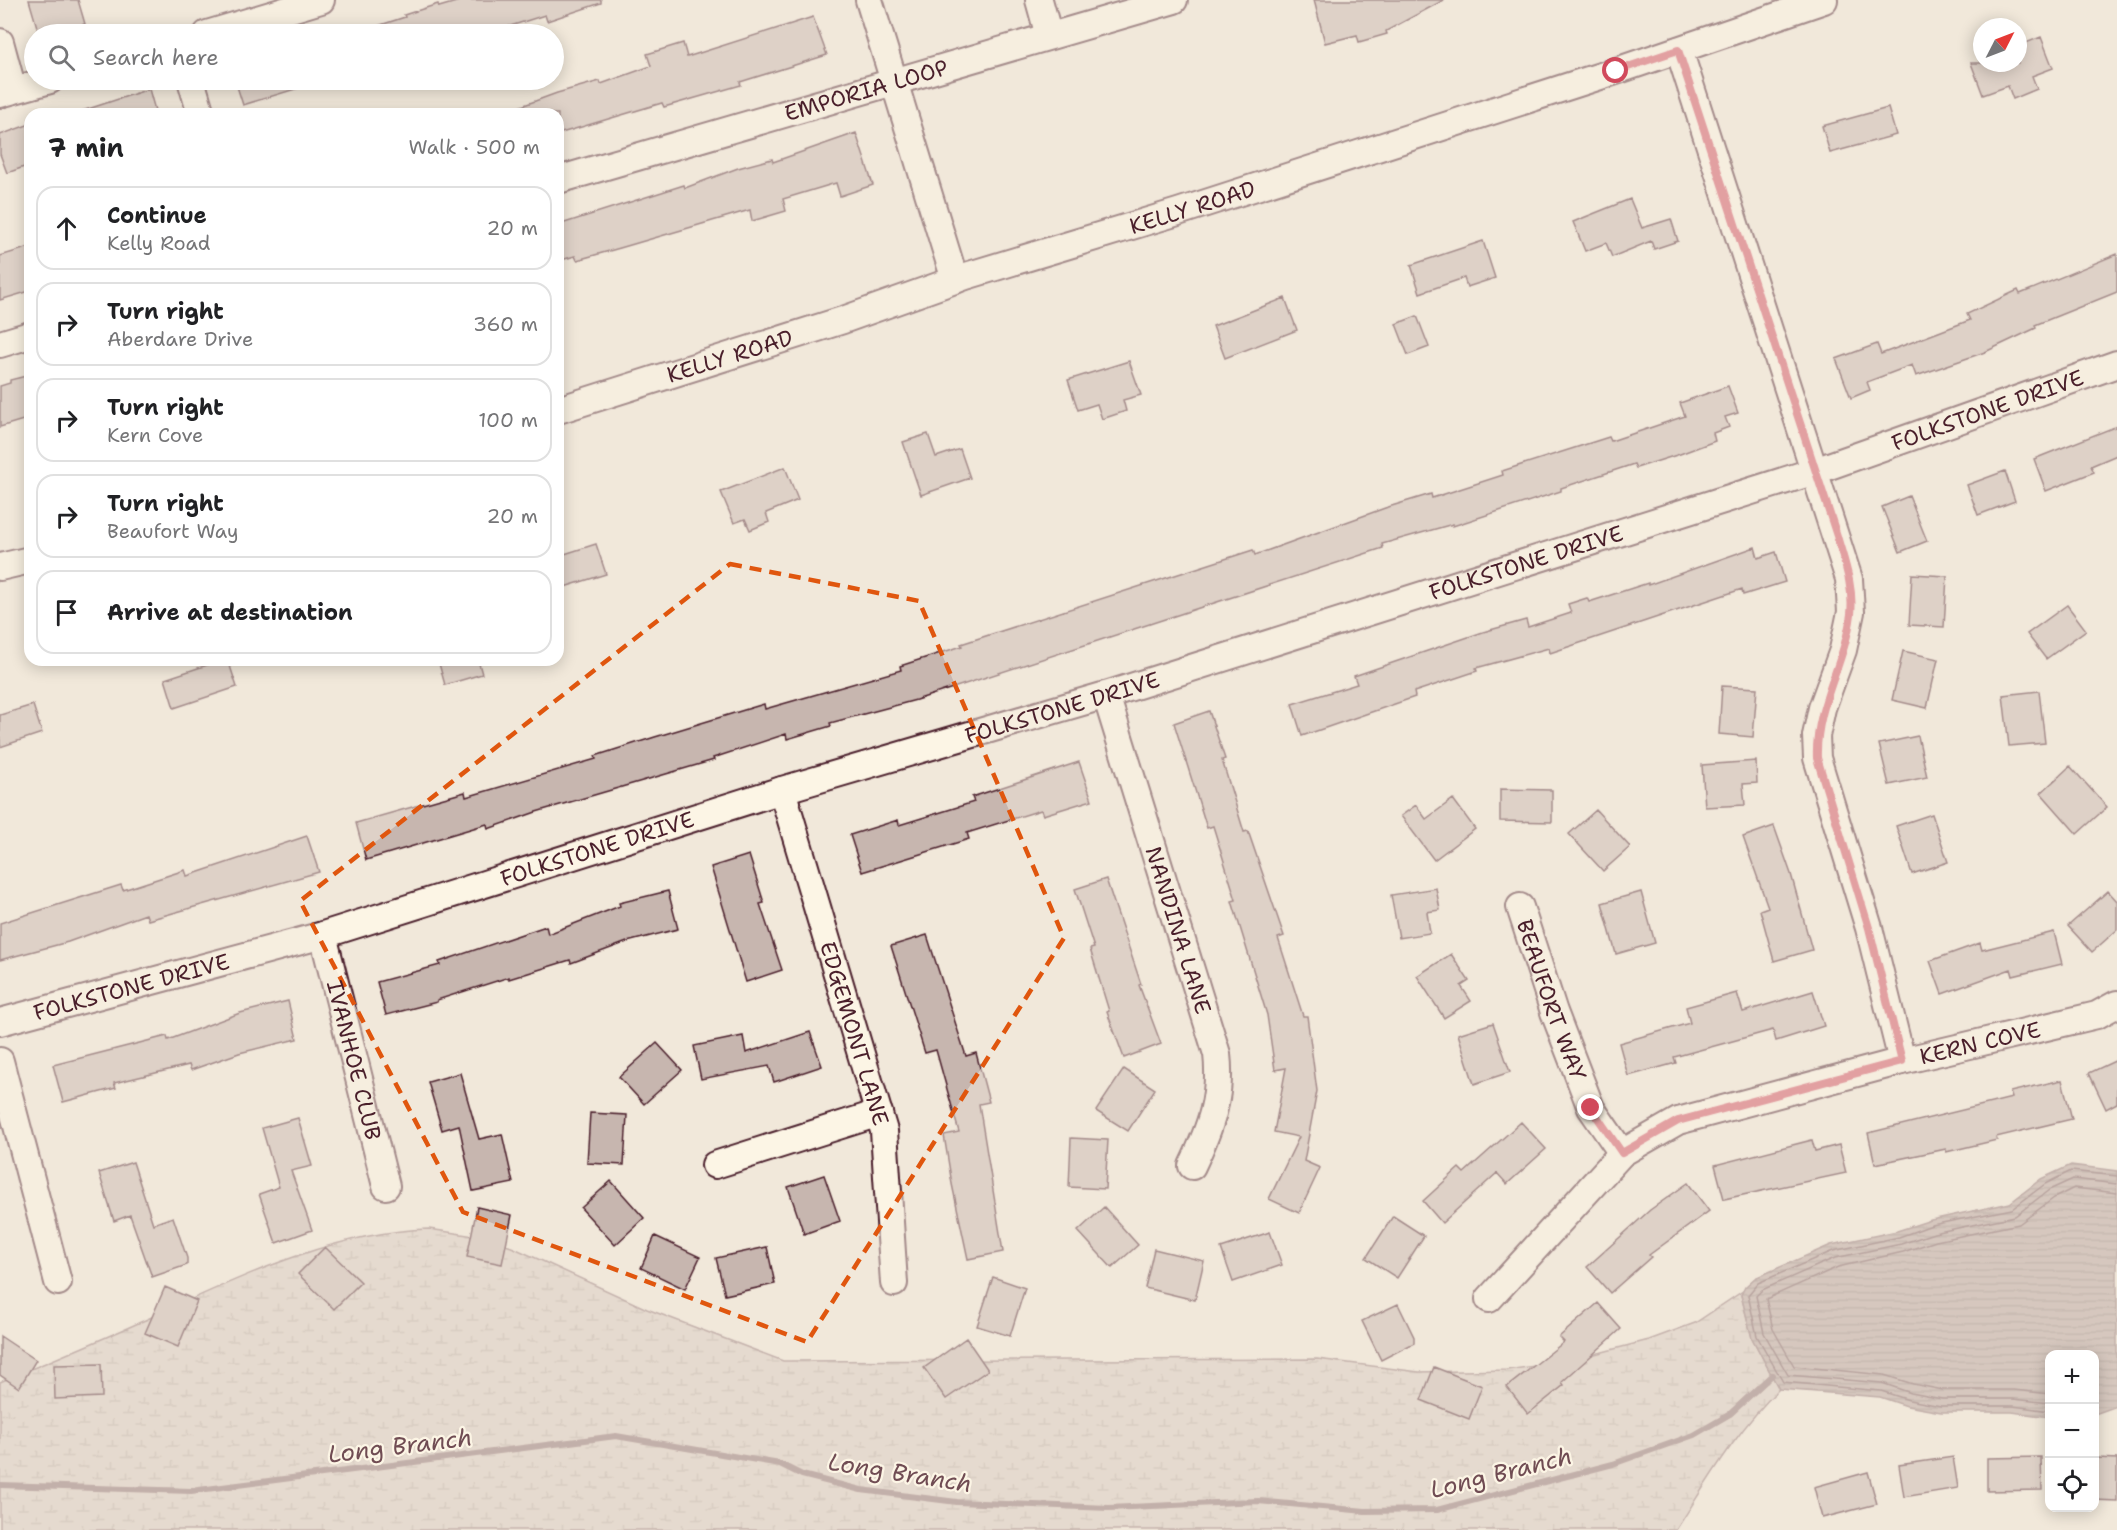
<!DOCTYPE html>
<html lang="en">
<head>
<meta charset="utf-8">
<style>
	:root { --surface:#fff; --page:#f2f2f2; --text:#202124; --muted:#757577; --line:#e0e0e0 }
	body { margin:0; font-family:"Shantell Sans",sans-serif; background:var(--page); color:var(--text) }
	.controls { position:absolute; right:18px; bottom:18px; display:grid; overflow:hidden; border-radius:12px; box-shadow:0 3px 15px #0003 }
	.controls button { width:54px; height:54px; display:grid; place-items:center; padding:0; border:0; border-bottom:2px solid var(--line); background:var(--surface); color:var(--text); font:30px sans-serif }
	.compass { position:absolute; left:1973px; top:18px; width:54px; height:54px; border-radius:50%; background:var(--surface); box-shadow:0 3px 15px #0003; rotate:48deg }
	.stop { position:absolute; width:18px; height:18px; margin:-14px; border:4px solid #d1495b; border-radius:50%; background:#fff }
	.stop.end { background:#d1495b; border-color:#fff; box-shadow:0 2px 6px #0008 }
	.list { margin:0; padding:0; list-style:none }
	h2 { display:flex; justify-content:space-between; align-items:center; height:78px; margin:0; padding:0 24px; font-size:26px }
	h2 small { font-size:20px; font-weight:400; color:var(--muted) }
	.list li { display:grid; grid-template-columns:39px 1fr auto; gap:18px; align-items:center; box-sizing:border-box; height:84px; margin:0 12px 12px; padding:0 12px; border:2px solid var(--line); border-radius:18px }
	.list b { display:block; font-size:22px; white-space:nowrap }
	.list p { margin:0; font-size:20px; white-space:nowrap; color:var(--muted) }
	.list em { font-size:20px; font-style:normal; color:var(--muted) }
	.icon { flex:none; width:33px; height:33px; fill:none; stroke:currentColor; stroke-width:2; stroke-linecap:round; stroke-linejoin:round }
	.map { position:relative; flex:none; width:2117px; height:1530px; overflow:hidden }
	.search { position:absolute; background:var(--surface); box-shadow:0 3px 15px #0003; left:24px; top:24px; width:540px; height:66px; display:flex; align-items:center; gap:15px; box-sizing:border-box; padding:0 21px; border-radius:33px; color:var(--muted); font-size:22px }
	.panel { position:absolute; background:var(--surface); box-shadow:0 3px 15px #0003; left:24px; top:108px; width:540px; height:558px; border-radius:18px }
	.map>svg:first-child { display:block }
	.wetland { fill:url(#wetland-marsh); stroke:#917476; stroke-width:1.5 }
	.water { fill:url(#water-rules); stroke:#8b6d6f; stroke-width:1.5 }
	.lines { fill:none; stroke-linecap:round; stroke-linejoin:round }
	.shore { stroke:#755358; stroke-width:1.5 }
	.stream { stroke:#8b6d6f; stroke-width:6 }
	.building { fill:#c7b6af; stroke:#4a1f2b; stroke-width:1.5 }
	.minor-casing { stroke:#4a1f2b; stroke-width:30 }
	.minor { stroke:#fcf5e5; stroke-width:26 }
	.route { stroke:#d1495b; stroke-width:8 }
	.marked { fill:none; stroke:#e0560e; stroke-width:4.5; stroke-dasharray:12 8; stroke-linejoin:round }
	.labels { text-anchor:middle; stroke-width:4.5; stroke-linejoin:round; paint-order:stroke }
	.street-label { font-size:22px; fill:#4a1f2b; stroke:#fcf5e5 }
	.water-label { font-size:24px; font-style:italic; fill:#704c53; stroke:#fcf5e5 }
</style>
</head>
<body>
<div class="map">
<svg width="2117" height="1530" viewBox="0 0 2117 1530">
	<defs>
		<pattern id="wetland-marsh" width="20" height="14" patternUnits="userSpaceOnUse" patternTransform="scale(1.5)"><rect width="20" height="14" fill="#d8cac0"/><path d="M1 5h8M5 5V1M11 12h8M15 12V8" fill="none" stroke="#bbada5"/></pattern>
		<pattern id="water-rules" width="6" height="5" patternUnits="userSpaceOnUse" patternTransform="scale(1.5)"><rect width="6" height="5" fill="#b6a19c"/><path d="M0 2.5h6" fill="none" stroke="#96837f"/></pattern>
	</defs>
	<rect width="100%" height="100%" fill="#f1e8da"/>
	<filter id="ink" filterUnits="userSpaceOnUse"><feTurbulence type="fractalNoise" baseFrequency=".0167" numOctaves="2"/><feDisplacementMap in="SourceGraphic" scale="12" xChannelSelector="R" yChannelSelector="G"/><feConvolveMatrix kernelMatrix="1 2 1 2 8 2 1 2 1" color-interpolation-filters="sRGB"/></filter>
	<g filter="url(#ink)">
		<path class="wetland" d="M 429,1229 L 487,1238 L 514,1248 L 647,1309 L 783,1361 L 1317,1359 L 1419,1372 L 1507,1370 L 1564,1362 L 1649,1340 L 1695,1323 L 1743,1291 L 1741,1295 L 1752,1338 L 1779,1389 C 1736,1431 1708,1481 1676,1530 L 0,1530 L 0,1382 C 48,1362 96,1342 143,1321 C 233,1281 329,1232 429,1229 Z"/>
		<path class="water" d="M 2071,1165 L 2117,1171 L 2117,1406 L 2095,1414 L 2094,1354 L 2050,1354 L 2049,1417 L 2012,1412 L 1941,1412 L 1907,1406 L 1880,1397 L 1779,1389 L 1752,1338 L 1741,1295 L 1745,1287 L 1755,1278 L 1831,1245 L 1897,1231 L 1931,1220 L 2010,1203 L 2041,1179 Z"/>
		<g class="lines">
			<path class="shore" d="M 2050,1394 L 2014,1390 L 1943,1390 L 1913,1384 L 1884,1375 L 1794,1366 L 1773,1329 L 1766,1299 L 1838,1267 L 1903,1252 L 1936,1241 L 2019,1224 L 2054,1198 L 2074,1188 L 2117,1193
				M 2050,1403 L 2013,1399 L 1942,1399 L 1911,1393 L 1882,1383 L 1788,1375 L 1764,1333 L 1756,1296 L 1762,1290 L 1835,1258 L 1901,1244 L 1934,1233 L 2015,1216 L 2049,1190 L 2073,1179 L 2117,1184
				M 2050,1411 L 2013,1406 L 1941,1406 L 1909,1400 L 1881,1391 L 1783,1382 L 1757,1336 L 1748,1295 L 1758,1283 L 1833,1251 L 1899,1237 L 1932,1225 L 2012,1209 L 2045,1184 L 2071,1171 L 2117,1176"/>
			<path class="stream" d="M 0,1485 L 191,1491 L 616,1436 L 780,1464 L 802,1475 L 861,1490 L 957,1502 L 1109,1508 L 1258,1501 L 1365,1511 L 1437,1510 L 1613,1464 L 1694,1435 L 1730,1414 L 1772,1375"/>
		</g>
		<path class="building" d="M 29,0 L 78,0 L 85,24 L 52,34 L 39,34 Z
			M 463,0 L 601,0 L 601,3 L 547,21 L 545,15 L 485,34 L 362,34 L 362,31 L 405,17 L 404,15 L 438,4 L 439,7 Z
			M 1314,0 L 1444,0 L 1386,31 L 1387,34 L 1359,42 L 1357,35 L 1325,43 Z
			M 813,17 L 827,55 L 740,82 L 741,85 L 664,107 L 662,103 L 558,134 L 558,114 L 505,114 L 505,112 L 557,93 L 600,81 L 601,84 L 651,66 L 647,54 L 683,43 L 687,57 Z
			M 2041,37 L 2053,68 L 2032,76 L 2037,89 L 2013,99 L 2008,86 L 1983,95 L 1971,63 L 2018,63 L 2018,46 Z
			M 235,80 L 315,80 L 315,83 L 243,105 Z
			M 149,89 L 156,114 L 83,114 L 82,111 Z
			M 1888,108 L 1896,135 L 1830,153 L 1822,126 Z
			M 30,124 L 30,165 L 7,173 L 0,154 L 0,135 Z
			M 856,133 L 873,185 L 840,196 L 836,183 L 783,199 L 786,211 L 752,221 L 750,210 L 620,248 L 577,260 L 575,256 L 558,261 L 558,225 L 684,185 L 685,188 L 738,168 L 772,159 L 773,162 Z
			M 1630,199 L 1642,228 L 1671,219 L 1678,241 L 1654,249 L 1651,241 L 1612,257 L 1606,243 L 1585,251 L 1573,222 Z
			M 1483,241 L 1495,278 L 1467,287 L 1464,278 L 1420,293 L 1411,265 Z
			M 30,247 L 30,291 L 0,300 L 0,256 Z
			M 2117,254 L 2117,292 L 2035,325 L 2036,328 L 1985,352 L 1916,376 L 1912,365 L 1867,382 L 1870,390 L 1851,398 L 1836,359 L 1877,344 L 1881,354 L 1970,320 L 1967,314 L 2018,290 L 2020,294 Z
			M 1285,298 L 1297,330 L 1225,358 L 1213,326 Z
			M 1417,316 L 1429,347 L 1408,355 L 1396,324 Z
			M 1129,361 L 1141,395 L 1123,400 L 1126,411 L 1102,419 L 1097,404 L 1078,410 L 1068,380 Z
			M 30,375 L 30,418 L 0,427 L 0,386 L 10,383 L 10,380 Z
			M 1728,386 L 1738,413 L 1725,417 L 1729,427 L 1713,433 L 1715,441 L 1680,454 L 1636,468 L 1634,464 L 1561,488 L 1561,491 L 1453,526 L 1453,524 L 1382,544 L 1383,548 L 916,700 L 830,723 L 831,726 L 787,739 L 786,734 L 713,758 L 714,760 L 536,812 L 488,829 L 487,824 L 366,860 L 356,823 L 465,792 L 466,797 L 596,759 L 595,756 L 655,737 L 764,704 L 765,709 L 901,670 L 900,666 L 962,646 L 961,644 L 1253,550 L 1255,555 L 1385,508 L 1431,494 L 1432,498 L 1503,475 L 1502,471 L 1609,437 L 1611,441 L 1685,416 L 1680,403 Z
			M 2117,426 L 2117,455 L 2091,466 L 2094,472 L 2046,491 L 2034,459 Z
			M 928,434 L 936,457 L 960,449 L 970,478 L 921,495 L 903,442 Z
			M 785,467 L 798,500 L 766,513 L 769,522 L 750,530 L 745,519 L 734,523 L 721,492 Z
			M 2005,471 L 2015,501 L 1978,515 L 1967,485 Z
			M 1909,496 L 1927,541 L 1900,552 L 1882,507 Z
			M 596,544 L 606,574 L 558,589 L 558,556 Z
			M 1755,547 L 1758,558 L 1776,552 L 1785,582 L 1743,595 L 1742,589 L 1550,653 L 1549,648 L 1476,668 L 1477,671 L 1414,692 L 1415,697 L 1302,736 L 1292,704 L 1357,684 L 1354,676 L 1483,632 L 1526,620 L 1528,627 L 1571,613 L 1568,604 L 1587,598 L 1589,602 L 1648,583 L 1648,585 Z
			M 1912,574 L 1947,576 L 1944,627 L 1909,625 Z
			M 2067,605 L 2086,630 L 2046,659 L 2027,634 Z
			M 1903,651 L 1938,659 L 1927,708 L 1892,700 Z
			M 222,660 L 228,660 L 237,687 L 174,708 L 165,679 Z
			M 438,660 L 478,660 L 482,674 L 445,685 Z
			M 1722,686 L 1757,688 L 1753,737 L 1719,734 Z
			M 2039,691 L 2045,743 L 2009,746 L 2003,695 Z
			M 33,705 L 42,733 L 0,747 L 0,715 Z
			M 1209,711 L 1225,759 L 1222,760 L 1244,832 L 1248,831 L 1284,936 L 1278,938 L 1303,1016 L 1307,1016 L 1317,1091 L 1304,1161 L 1320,1168 L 1299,1213 L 1269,1199 L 1299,1137 L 1274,1132 L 1286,1068 L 1275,1070 L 1267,1015 L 1232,901 L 1236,900 L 1213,826 L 1207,828 L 1174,723 Z
			M 1918,736 L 1927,777 L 1889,785 L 1879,744 Z
			M 1756,761 L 1757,783 L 1743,784 L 1745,805 L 1705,807 L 1702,765 Z
			M 1079,762 L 1092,800 L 1043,815 L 1041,810 L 967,833 L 969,839 L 862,872 L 850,835 L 898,820 L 899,825 L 974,802 L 972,797 Z
			M 2070,766 L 2107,807 L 2077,834 L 2041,793 Z
			M 1500,789 L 1552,790 L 1552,822 L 1500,821 Z
			M 1453,799 L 1475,829 L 1434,860 L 1401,816 L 1416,805 L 1426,819 Z
			M 1596,810 L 1630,847 L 1603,871 L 1569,834 Z
			M 1932,814 L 1948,862 L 1912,874 L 1896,826 Z
			M 1774,826 L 1791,874 L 1812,950 L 1774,961 L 1760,910 L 1768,907 L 1743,837 Z
			M 307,836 L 319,872 L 148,920 L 146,914 L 68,942 L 0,960 L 0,923 L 121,885 L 123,890 L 185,870 L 187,876 Z
			M 749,855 L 764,903 L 760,904 L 782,970 L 746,982 L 711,867 Z
			M 1106,879 L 1141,984 L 1139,985 L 1161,1044 L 1124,1058 L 1107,1012 L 1109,1011 L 1090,949 L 1094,948 L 1075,889 Z
			M 1436,888 L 1440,910 L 1427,912 L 1430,933 L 1399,938 L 1391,895 Z
			M 668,891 L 678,929 L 627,942 L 571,963 L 570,960 L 509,979 L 509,977 L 437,1000 L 437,1002 L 386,1015 L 377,982 L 440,965 L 439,962 L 546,926 L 548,934 L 620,906 L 619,903 Z
			M 2108,891 L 2117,901 L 2117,930 L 2092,952 L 2068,926 Z
			M 1641,892 L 1655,943 L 1616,954 L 1602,903 Z
			M 2054,932 L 2062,964 L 2013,976 L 2011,969 L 1942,994 L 1930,961 L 1980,943 L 1982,950 Z
			M 927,935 L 966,1056 L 976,1053 L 989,1102 L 979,1104 L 1003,1252 L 968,1259 L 952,1184 L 944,1135 L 959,1132 L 936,1050 L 925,1053 L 891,946 Z
			M 1451,954 L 1469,981 L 1461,986 L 1471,1001 L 1444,1018 L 1417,976 Z
			M 1813,991 L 1824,1026 L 1776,1041 L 1773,1030 L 1674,1057 L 1676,1063 L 1628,1076 L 1619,1043 L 1690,1023 L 1686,1007 L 1737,993 L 1743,1012 Z
			M 288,1001 L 297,1039 L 239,1053 L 191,1070 L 189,1065 L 114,1083 L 116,1088 L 63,1102 L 53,1065 L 167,1036 L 168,1040 L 240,1013 Z
			M 1493,1023 L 1510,1072 L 1474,1084 L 1458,1034 Z
			M 810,1032 L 822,1066 L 774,1082 L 769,1066 L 701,1079 L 694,1046 L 743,1036 L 746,1053 Z
			M 657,1043 L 682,1070 L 644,1104 L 619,1077 Z
			M 2117,1060 L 2117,1103 L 2106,1109 L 2089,1073 Z
			M 1124,1069 L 1155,1089 L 1128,1131 L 1096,1111 Z
			M 460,1073 L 479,1139 L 502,1134 L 513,1183 L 473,1191 L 459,1125 L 442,1130 L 428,1082 Z
			M 2062,1080 L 2072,1119 L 1996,1137 L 1997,1140 L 1946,1152 L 1946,1149 L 1875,1164 L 1868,1133 L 2012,1098 L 2010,1092 Z
			M 590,1113 L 627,1115 L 624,1165 L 587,1163 Z
			M 298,1118 L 312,1166 L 291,1171 L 312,1230 L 276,1243 L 259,1194 L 279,1187 L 262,1128 Z
			M 1521,1122 L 1546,1149 L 1507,1184 L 1497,1173 L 1442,1223 L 1423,1201 L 1459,1168 L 1464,1173 Z
			M 1071,1138 L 1108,1140 L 1105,1189 L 1069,1187 Z
			M 1812,1140 L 1815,1151 L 1839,1145 L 1846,1173 L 1724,1199 L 1715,1165 Z
			M 133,1162 L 153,1224 L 173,1217 L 187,1258 L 187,1265 L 152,1277 L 130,1215 L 114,1221 L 99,1173 Z
			M 824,1175 L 840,1221 L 804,1234 L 788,1187 Z
			M 611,1181 L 644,1218 L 615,1245 L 581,1208 Z
			M 1688,1183 L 1709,1211 L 1649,1255 L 1651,1257 L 1610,1293 L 1587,1267 L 1650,1210 Z
			M 477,1207 L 512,1215 L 502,1264 L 467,1257 Z
			M 1104,1207 L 1138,1245 L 1112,1268 L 1078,1231 Z
			M 1393,1216 L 1424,1236 L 1397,1278 L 1366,1258 Z
			M 1270,1232 L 1282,1265 L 1233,1282 L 1221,1248 Z
			M 655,1236 L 700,1257 L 685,1289 L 641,1268 Z
			M 325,1247 L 361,1282 L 334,1309 L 298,1274 Z
			M 767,1247 L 775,1284 L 725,1295 L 716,1258 Z
			M 1154,1249 L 1204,1261 L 1195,1300 L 1145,1288 Z
			M 993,1277 L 1025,1288 L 1010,1336 L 977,1326 Z
			M 165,1287 L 197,1301 L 178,1347 L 145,1333 Z
			M 1598,1303 L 1621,1329 L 1562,1382 L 1564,1385 L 1528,1414 L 1507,1387 L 1564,1342 L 1559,1337 Z
			M 1398,1304 L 1414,1337 L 1414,1343 L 1381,1360 L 1362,1321 Z
			M 0,1336 L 36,1360 L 19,1388 L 0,1375 Z
			M 966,1338 L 988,1370 L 946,1399 L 924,1368 Z
			M 101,1364 L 102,1397 L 55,1399 L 54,1365 Z
			M 1434,1367 L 1482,1386 L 1469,1419 L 1421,1400 Z
			M 1953,1457 L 1958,1488 L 1904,1497 L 1899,1465 Z
			M 2041,1457 L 2042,1490 L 1987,1491 L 1987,1458 Z
			M 2097,1458 L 2117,1459 L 2117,1501 L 2094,1500 Z
			M 1868,1472 L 1877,1504 L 1822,1518 L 1814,1487 Z"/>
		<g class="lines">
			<defs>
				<g id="minor">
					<path d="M 869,0 L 955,280"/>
					<path d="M 1039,0 L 1049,36"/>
					<path d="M 207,34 L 321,0"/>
					<path d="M 0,42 L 13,90"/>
					<path d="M 1679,50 L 1849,579 L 1851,612 L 1843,650 L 1822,708 L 1816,736 L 1817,758 L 1869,928 L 1902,1061"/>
					<path d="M 191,80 L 201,114"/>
					<path d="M 0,94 L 50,80"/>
					<path id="s1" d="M 558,180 L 1174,0"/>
					<path d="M 0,344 L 30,335"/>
					<path id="s2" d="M 558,410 L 843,320 L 966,276 L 1178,212 L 1616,71 L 1824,0"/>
					<path d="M 0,567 L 30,560"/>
					<path id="s3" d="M 1106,695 L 1217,1054 C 1222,1098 1210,1128 1192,1166"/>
					<path id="s4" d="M 782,790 L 884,1131 L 894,1283"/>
					<path id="s5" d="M 1520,907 L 1554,1012 L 1591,1108 L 1622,1153"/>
					<path id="s6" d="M 323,935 L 386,1186"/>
					<path id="s7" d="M 0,1022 L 323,935 L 782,790 L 1106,695 L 1815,471 L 2117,364"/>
					<path d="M 0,1061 L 58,1282"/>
					<path d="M 715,1165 L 879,1113"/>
					<path id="s8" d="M 1489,1299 L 1622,1153 L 1678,1121 L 1902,1061 L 2097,1015 L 2117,1004"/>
				</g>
			</defs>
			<use href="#minor" class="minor-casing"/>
			<use href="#minor" class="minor"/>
		</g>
	</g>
	<g class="lines" filter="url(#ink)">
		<path class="route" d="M 1591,1108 L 1622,1153 L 1678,1121 L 1902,1061 L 1869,928 L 1817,758 C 1815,706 1845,664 1851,614 C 1854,587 1844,561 1837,536 L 1678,50 L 1616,71"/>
	</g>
	<path d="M0 0H2117V1530H0ZM 730,564 L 919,601 L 1064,938 L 807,1342 L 463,1212 L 300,901 Z" fill="#f1e8da" fill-opacity=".55" fill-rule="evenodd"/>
	<path class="marked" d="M 730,564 L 919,601 L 1064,938 L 807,1342 L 463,1212 L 300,901 Z"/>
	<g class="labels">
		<g class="street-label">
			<text dy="8" stroke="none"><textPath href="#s1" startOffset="321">EMPORIA LOOP</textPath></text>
			<text dy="8" stroke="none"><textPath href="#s2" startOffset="666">KELLY ROAD</textPath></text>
			<text dy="8" stroke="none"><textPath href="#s2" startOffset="180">KELLY ROAD</textPath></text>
			<text dy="8" stroke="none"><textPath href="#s7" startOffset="2080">FOLKSTONE DRIVE</textPath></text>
			<text dy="8" stroke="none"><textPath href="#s7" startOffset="1594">FOLKSTONE DRIVE</textPath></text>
			<text dy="8" stroke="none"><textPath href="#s7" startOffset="1108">FOLKSTONE DRIVE</textPath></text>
			<text dy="8" stroke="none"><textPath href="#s7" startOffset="622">FOLKSTONE DRIVE</textPath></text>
			<text dy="8" stroke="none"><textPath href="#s3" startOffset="246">NANDINA LANE</textPath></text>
			<text dy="8" stroke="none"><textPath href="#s7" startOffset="136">FOLKSTONE DRIVE</textPath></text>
			<text dy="8" stroke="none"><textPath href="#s5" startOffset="98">BEAUFORT WAY</textPath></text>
			<text dy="8" stroke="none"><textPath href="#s4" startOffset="254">EDGEMONT LANE</textPath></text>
			<text dy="8" stroke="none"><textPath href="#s8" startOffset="574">KERN COVE</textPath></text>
			<text dy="8" stroke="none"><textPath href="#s6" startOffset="129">IVANHOE CLUB</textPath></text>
		</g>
		<g class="water-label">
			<text transform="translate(400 1446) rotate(-7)" y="8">Long Branch</text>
			<text transform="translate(900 1473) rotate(9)" y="8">Long Branch</text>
			<text transform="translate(1501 1473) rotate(-14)" y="8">Long Branch</text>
		</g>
	</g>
</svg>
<div class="controls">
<button>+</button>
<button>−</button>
<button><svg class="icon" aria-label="locate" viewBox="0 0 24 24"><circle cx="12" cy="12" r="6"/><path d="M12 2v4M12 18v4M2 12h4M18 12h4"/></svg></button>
</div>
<svg class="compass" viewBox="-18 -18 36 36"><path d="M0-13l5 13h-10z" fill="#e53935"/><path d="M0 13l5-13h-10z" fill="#757577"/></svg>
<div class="stop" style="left:1616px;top:71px"></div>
<div class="stop end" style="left:1591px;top:1108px"></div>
<div class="search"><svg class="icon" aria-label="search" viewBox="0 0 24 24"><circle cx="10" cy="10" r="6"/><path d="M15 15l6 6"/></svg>Search here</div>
<section class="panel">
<h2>7 min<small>Walk · 500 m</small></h2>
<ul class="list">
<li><svg class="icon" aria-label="ahead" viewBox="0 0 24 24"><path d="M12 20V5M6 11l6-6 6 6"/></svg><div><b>Continue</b><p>Kelly Road</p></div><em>20 m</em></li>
<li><svg class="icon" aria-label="right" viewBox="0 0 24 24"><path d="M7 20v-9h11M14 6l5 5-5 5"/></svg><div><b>Turn right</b><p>Aberdare Drive</p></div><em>360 m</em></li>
<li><svg class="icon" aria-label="right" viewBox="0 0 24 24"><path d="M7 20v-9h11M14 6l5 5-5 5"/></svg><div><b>Turn right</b><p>Kern Cove</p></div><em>100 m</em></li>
<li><svg class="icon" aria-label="right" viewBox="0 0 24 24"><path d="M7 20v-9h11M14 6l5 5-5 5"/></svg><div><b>Turn right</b><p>Beaufort Way</p></div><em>20 m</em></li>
<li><svg class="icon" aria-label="arrive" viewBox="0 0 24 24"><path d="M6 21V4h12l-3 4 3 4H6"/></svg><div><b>Arrive at destination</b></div></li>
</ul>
</section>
</div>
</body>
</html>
